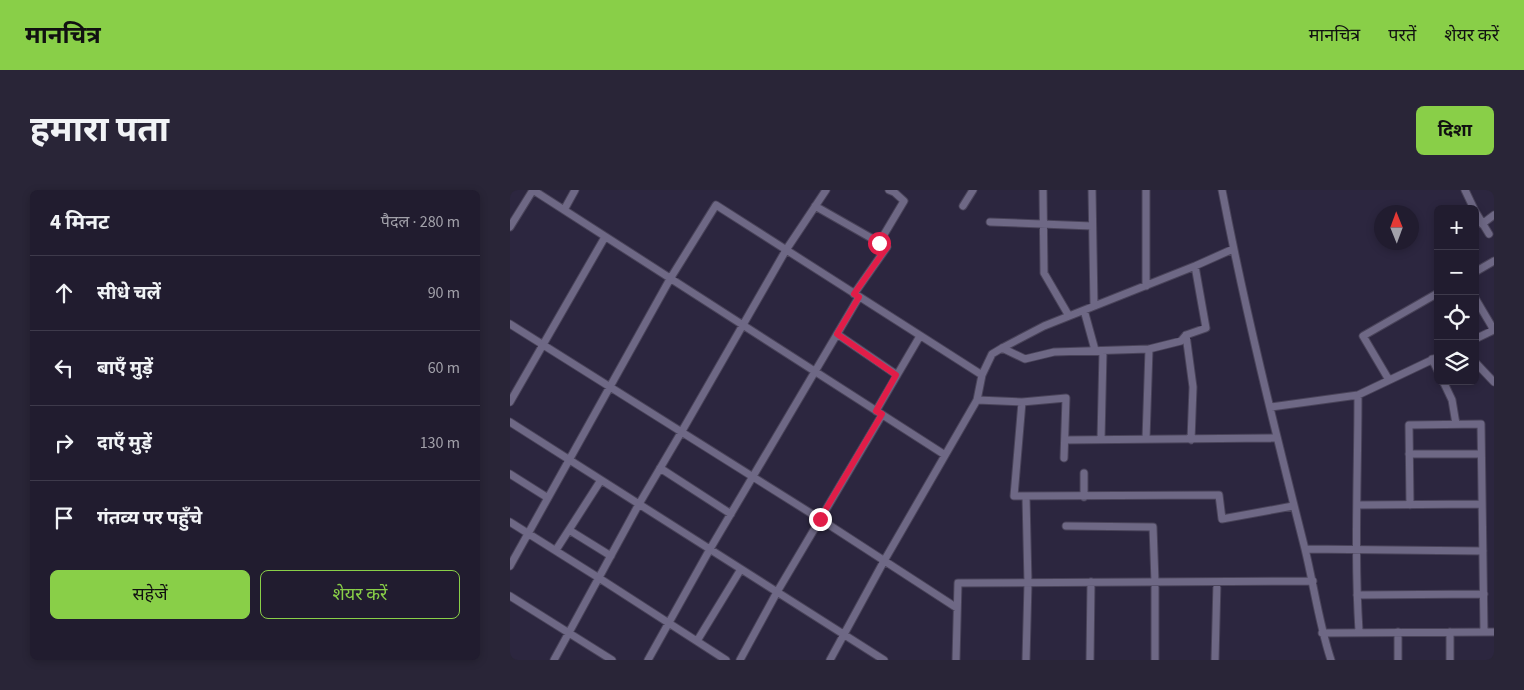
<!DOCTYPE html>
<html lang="hi">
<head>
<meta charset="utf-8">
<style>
	:root { --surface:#211c2f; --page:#292537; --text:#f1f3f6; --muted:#a2a1aa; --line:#3e3a4b; --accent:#89cf48 }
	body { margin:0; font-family:"Source Sans 3","Noto Sans Devanagari",sans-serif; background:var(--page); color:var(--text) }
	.controls { position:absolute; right:15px; top:15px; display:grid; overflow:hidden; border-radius:8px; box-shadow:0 2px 8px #0003 }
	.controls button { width:45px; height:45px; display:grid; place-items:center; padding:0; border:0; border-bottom:1px solid var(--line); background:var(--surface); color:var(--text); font:25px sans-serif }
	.compass { position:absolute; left:864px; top:15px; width:45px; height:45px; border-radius:50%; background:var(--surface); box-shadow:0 2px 8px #0003; rotate:359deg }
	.stop { position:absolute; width:15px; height:15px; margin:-11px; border:4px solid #e11d48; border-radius:50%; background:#fff }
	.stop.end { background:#e11d48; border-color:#fff; box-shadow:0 1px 5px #0008 }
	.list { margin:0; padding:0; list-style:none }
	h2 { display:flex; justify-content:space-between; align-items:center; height:65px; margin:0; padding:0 20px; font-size:21px }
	h2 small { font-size:16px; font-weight:400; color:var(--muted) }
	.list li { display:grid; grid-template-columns:32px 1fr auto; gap:15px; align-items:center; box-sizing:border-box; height:75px; padding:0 20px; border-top:1px solid var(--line) }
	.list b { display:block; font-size:19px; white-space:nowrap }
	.list em { font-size:16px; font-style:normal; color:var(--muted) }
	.actions { display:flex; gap:10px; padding:15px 20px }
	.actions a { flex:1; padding:11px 0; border:1px solid var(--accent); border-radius:8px; text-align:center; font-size:18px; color:var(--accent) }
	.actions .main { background:var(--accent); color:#111 }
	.icon { flex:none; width:28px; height:28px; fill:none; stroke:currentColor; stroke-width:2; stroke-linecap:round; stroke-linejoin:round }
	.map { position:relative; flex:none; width:984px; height:470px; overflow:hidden; border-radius:8px }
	header { display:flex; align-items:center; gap:30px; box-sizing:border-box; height:70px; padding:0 25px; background:var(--accent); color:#111 }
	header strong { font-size:24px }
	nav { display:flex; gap:28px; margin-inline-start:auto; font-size:18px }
	.intro { display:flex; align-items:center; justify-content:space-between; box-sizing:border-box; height:120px; padding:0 30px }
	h1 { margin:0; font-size:35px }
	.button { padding:12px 22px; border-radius:8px; background:var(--accent); color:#111; font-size:18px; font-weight:700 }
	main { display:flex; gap:30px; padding:0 30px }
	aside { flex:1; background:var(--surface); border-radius:8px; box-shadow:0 2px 8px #0003 }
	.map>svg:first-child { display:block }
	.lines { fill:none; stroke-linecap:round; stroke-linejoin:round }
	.street-casing { stroke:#494359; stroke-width:9 }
	.street { stroke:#6e6885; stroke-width:7 }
	.route { stroke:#e11d48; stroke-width:6 }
</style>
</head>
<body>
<header>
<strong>मानचित्र</strong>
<nav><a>मानचित्र</a><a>परतें</a><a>शेयर करें</a></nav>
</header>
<div class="intro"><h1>हमारा पता</h1><a class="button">दिशा</a></div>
<main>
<aside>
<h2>4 मिनट<small>पैदल · 280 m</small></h2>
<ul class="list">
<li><svg class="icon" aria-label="ahead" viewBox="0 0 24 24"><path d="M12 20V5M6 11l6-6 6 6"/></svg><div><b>सीधे चलें</b></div><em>90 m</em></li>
<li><svg class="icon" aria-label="left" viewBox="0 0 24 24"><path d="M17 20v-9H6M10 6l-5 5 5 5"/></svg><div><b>बाएँ मुड़ें</b></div><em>60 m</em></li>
<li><svg class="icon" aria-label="right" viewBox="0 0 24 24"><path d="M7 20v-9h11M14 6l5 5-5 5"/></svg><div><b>दाएँ मुड़ें</b></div><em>130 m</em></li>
<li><svg class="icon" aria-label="arrive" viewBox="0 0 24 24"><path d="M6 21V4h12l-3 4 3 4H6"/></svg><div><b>गंतव्य पर पहुँचे</b></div></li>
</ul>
<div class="actions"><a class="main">सहेजें</a><a>शेयर करें</a></div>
</aside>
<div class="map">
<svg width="984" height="470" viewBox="0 0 984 470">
	<rect width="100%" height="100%" fill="#2c263f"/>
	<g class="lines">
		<defs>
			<path id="street" d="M 23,0 L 435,265
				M 533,0 L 534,83 L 559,126
				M 582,0 L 584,116
				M 712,0 C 735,120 765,240 795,359 C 804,396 809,434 821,470
				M 955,0 L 964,19
				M 305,16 L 377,57 L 344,104
				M 453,16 L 463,0
				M 54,20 L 65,0
				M 965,21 L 979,44
				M 480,32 L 582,36
				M 972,34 L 984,25
				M 0,37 L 23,0
				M 369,53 L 394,11 L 384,2 L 379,0
				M 965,82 L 984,71
				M 636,96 L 636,0
				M 965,108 L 984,140
				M 574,120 L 585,160
				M 0,134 L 310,329 L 447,418
				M 327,144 L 387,185
				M 676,145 L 683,197 L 681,250
				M 965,149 L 984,140
				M 492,158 L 515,169 L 544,162 L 639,159 L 671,151 L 676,145 L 696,138 L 685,76
				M 922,169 L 928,181
				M 965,172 L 984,192
				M 879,190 L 853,146 L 928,103
				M 933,191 L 942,210 L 946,234
				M 848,205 C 848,284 844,363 849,441
				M 467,210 L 512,212 L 556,208 L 554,268
				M 0,212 L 95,47
				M 512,212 L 504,306 L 709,305 L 712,329 L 783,316
				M 761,217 L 848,205 L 928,167
				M 366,221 L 410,146
				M 0,232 L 374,470
				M 591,249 L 593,161
				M 636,249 L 639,159
				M 555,250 L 767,248
				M 899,264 L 971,264
				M 150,278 L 221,324
				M 574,283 L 574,307
				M 0,284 L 38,308
				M 516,307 L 518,393 L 516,470
				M 847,315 L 972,314
				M 900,315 L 899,235 L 971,234 L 974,442
				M 0,332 L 89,388 L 216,470
				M 556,336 L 643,337 L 645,392 L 645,470
				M 59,340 L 101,366
				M 795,359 L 973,361
				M 46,360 L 91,290
				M 0,376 L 160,89 L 206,15 L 472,185
				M 847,405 L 974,404
				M 0,406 L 102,470
				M 940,442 L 940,470
				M 812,443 L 984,442
				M 187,451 L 231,379
				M 44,470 L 129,314 L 172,241 L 276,60 L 316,0
				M 138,470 L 200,359 L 349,107
				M 230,470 L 267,402 L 372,225
				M 320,470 L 374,371 L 467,210 L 472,185 L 482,164 L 492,158 L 534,136 L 685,76 L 723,59
				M 446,470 L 448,393 L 803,391
				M 580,470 L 581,392
				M 705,470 L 707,392
				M 888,470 L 888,442"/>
		</defs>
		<use href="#street" class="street-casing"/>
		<use href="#street" class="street"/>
	</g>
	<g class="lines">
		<path class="route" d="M 310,329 L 372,224 L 366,221 L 386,185 L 327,144 L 349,107 L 344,104 L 377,57 L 369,53"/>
	</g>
</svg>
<div class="controls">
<button>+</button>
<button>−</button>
<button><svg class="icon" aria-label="locate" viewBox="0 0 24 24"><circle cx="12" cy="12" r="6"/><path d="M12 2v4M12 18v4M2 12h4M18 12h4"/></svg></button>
<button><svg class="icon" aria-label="layers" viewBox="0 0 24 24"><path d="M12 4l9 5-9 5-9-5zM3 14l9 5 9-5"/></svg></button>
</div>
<svg class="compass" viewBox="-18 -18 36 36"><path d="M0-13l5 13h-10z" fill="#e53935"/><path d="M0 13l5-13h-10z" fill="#a2a1aa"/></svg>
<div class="stop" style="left:369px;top:53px"></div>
<div class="stop end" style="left:310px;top:329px"></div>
</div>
</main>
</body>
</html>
